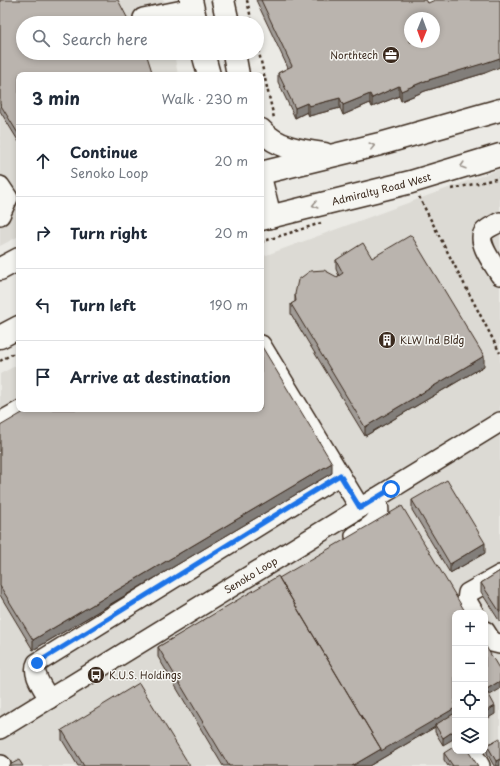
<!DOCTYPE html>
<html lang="en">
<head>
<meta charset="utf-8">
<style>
	:root { --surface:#fff; --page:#f6f6f7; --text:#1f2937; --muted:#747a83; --line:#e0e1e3 }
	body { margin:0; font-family:"Playpen Sans",sans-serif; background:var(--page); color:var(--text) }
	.controls { position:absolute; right:12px; bottom:12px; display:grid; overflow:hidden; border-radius:8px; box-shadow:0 2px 6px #0003 }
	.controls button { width:36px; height:36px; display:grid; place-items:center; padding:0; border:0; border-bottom:1px solid var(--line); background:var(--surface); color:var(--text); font:20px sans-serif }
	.compass { position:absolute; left:404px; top:12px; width:36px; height:36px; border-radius:50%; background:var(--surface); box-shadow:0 2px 6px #0003; rotate:181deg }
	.stop { position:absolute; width:12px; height:12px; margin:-9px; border:3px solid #1a73e8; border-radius:50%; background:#fff }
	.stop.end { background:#1a73e8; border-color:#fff; box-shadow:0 1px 4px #0008 }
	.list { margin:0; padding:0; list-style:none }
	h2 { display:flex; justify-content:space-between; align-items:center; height:52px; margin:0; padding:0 16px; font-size:17px }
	h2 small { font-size:13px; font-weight:400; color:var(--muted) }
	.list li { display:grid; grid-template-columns:26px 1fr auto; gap:12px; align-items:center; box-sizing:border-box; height:72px; padding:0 16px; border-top:1px solid var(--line) }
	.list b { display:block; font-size:15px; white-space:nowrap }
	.list p { margin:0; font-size:13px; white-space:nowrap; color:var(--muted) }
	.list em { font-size:13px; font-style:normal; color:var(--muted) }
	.icon { flex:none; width:22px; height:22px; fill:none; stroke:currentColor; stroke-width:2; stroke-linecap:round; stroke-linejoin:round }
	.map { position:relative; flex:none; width:500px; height:766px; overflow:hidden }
	.search { position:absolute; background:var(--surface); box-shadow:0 2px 6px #0003; left:16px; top:16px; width:248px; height:44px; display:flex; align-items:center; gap:10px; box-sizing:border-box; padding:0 14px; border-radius:22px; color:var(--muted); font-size:15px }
	.panel { position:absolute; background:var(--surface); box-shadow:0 2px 6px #0003; left:16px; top:72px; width:248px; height:340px; border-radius:8px }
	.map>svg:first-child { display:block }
	.built { fill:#dcdad4; fill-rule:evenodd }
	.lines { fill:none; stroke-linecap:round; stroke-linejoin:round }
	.minor-casing { stroke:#3b2a1e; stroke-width:22 }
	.major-casing { stroke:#3b2a1e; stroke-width:25 }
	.path { stroke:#3b2a1e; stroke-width:2.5; stroke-dasharray:3 3; stroke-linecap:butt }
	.minor { stroke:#f6f6f2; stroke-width:19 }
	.major { stroke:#f6f6f2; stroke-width:22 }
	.wall { fill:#a09b96; stroke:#3b2a1e }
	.shaded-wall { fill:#827e7a; stroke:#3b2a1e }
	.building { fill:#bab4ae; stroke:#3b2a1e; fill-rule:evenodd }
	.oneway { stroke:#989088 }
	.route { stroke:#1a73e8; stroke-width:5 }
	.labels { text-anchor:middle; stroke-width:3; stroke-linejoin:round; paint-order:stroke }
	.poi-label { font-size:10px; fill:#3b2a1e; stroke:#f6f6f2; text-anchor:start }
	.street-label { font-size:10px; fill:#3b2a1e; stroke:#f6f6f2 }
</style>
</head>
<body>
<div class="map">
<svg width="500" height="766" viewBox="0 0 500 766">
	<rect width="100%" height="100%" fill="#ebeae5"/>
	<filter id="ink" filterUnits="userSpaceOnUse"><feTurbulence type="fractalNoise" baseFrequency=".025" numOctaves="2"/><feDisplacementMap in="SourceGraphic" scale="8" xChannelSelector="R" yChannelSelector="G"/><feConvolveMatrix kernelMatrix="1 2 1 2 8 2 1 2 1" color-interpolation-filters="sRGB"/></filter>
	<g filter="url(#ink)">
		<path class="built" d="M 0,0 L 164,0 L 168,23 L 23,23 L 23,53 L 174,53 L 178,75 L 19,75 L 19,236 L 0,246 Z
			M 500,169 L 500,766 L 0,766 L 0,374 L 19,364 L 19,409 L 261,409 L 261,257 ZM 455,613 L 485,613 L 485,751 L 455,751 Z"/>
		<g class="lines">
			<defs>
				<g id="minor">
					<path d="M 143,18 L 193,8"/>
					<path d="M 0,186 L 8,198 L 0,215"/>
					<path d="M 500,222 C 495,225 487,228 484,232 C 476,242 495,266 500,275"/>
					<path d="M 261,345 L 360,508"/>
					<path d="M 0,422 L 23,409"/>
					<path d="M 355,536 C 371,526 385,520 376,498"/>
					<path d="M 474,613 L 467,601 L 468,593 L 500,575"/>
					<path d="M 485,631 L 492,642 L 500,644"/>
					<path d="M 49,699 C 44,689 31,674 37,663 L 340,475"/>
					<path id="s1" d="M 0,729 L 500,422"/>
					<path d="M 471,751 L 480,766"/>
					<path d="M 0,766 L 1,765"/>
				</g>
				<g id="major">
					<path d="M 191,0 L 196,23"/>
					<path d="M 223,0 L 228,23"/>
					<path d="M 203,53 L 209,75"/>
					<path d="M 234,53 L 238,75"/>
					<path d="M 261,130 C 277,148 301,151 324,154"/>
					<path d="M 261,173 L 380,144 L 500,110"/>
					<path d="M 261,181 L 270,217"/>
					<path id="s2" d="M 261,219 L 411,182 L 500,155"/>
					<path d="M 0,269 L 19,259"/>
					<path d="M 0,337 L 19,327"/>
				</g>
			</defs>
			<use href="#minor" class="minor-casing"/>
			<use href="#major" class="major-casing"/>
			<path class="path" d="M 247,0 L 252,23
				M 257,44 L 274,118
				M 452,189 L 500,178
				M 419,197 L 500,353
				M 261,242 L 321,223
				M 0,361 L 19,350"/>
			<use href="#minor" class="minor"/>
			<use href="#major" class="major"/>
		</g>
		<path class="wall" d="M 0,0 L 19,75 L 19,142 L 0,111 Z
			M 256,0 L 426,0 L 428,3 L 485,73 L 425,91 L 401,101 L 399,96 L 372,107 L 370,103 L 343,115 L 340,108 L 309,116 L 307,112 L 295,118 L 278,82 L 278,73 L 288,68 Z
			M 372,258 L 484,366 L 365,436 L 291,314 L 291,304 L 295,302 L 295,294 L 339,276 L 336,269 L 336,260 Z
			M 0,426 L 332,473 L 33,650 L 0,595 Z
			M 412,500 L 485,553 L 450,573 L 412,510 Z
			M 500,571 L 500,622 L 481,592 L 481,583 Z
			M 279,578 L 466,613 L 443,745 L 435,732 L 435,727 L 369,766 L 223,766 L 158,657 L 158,647 Z
			M 62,730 L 190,766 L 78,766 L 62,740 Z
			M 487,745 L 500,766 L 494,766 L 487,753 Z
			M 444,753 L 478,766 L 448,766 L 444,760 Z"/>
		<path class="shaded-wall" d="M 500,58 L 500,67 L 485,73 L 425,91 L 401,101 L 401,91 L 425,81 Z
			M 399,86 L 399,96 L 372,107 L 372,98 Z
			M 370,94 L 370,103 L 343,115 L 343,105 Z
			M 340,98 L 340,108 L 309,116 L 309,106 Z
			M 307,103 L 307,112 L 295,118 L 295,108 Z
			M 484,356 L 484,366 L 365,436 L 365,427 Z
			M 332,463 L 332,473 L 33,650 L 33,640 Z
			M 485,543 L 485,553 L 450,573 L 450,564 Z
			M 500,681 L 500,689 L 485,698 L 485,690 Z
			M 495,706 L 495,714 L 485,720 L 485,712 Z
			M 455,708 L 455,715 L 435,725 L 435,727 L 369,766 L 352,766 L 381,749 Z
			M 455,730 L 455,738 L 443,745 L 443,738 Z
			M 500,759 L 500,766 L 496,766 L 496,761 Z"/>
		<path class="building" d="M 0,0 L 118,0 L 130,23 L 23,23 L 23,53 L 146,53 L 153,75 L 19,75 L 19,135 L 0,104 Z
			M 261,0 L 426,0 L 428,3 L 435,0 L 500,0 L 500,58 L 485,63 L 425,81 L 401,91 L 399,86 L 372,98 L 370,94 L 343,105 L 340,98 L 309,106 L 307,103 L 295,108 L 278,73 L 292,66 ZM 410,18 L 434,18 L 434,42 L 410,42 Z
			M 411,235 L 484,356 L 365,427 L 291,304 L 296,301 L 295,294 L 298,280 L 310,271 L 324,270 L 337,277 L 343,273 L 336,260 L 363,243 L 372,258 Z
			M 261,345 L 332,463 L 33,640 L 0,586 L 0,426 L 29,409 L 261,409 Z
			M 447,480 L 485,543 L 450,564 L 412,500 Z
			M 402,506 L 466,613 L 455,613 L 455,708 L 381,751 L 381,749 L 279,578 Z
			M 500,571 L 500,612 L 481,583 Z
			M 278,576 L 381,749 L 352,766 L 229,766 L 158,647 Z
			M 485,645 L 500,670 L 500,681 L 485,690 Z
			M 139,683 L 190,766 L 84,766 L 62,730 Z
			M 488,693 L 495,706 L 485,712 L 485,695 Z
			M 455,713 L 455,730 L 443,738 L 435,725 Z
			M 500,738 L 500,759 L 496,761 L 487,745 Z
			M 455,746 L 455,751 L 468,751 L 478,766 L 453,766 L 444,753 Z
			M 19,760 L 23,766 L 8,766 Z"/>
		<defs><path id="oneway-chevron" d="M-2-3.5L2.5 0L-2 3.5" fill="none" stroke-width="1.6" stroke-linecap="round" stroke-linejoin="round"/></defs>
		<g class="oneway">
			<use href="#oneway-chevron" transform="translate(372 146) rotate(-14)"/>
			<use href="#oneway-chevron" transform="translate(463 166) rotate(163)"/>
			<use href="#oneway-chevron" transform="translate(315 205) rotate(166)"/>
		</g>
	</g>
	<g class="lines" filter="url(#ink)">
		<path class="route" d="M 37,663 L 340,475 L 360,508 L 391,489"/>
	</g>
	<defs>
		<symbol id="office-disc" viewBox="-11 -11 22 22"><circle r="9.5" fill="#3b2a1e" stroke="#f6f6f2"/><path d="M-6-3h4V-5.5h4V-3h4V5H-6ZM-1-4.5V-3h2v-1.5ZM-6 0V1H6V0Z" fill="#fff"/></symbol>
		<symbol id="building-disc" viewBox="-11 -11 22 22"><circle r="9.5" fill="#3b2a1e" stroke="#f6f6f2"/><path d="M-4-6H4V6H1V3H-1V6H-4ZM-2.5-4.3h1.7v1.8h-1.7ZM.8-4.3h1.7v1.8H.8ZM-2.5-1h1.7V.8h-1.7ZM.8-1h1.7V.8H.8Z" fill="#fff"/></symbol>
		<symbol id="bus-disc" viewBox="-11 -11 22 22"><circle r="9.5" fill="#3b2a1e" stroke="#f6f6f2"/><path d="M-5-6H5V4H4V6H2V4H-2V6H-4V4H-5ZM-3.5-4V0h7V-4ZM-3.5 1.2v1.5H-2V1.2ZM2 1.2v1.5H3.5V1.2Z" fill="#fff"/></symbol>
	</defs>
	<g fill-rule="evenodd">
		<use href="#office-disc" x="381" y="45" width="20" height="20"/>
		<use href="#building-disc" x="377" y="330" width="20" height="20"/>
		<use href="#bus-disc" x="86" y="665" width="20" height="20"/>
	</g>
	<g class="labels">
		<g class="poi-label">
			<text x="378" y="59" text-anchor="end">Northtech</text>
			<text x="400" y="344">KLW Ind Bldg</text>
			<text x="109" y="679">K.U.S. Holdings</text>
		</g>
		<g class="street-label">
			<text dy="4" stroke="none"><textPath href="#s2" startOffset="124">Admiralty Road West</textPath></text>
			<text dy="4" stroke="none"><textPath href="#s1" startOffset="294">Senoko Loop</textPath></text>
		</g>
	</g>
</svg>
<div class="controls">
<button>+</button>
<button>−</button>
<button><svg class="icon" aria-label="locate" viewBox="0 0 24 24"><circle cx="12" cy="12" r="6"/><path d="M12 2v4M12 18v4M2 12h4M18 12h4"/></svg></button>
<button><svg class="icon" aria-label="layers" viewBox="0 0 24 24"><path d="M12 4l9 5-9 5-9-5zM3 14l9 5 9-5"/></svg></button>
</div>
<svg class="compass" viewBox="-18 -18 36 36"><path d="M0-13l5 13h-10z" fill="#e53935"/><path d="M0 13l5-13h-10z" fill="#747a83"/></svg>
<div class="stop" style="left:391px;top:489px"></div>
<div class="stop end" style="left:37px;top:663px"></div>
<div class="search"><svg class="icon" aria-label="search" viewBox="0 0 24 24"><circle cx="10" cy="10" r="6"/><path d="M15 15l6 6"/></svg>Search here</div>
<section class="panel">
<h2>3 min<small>Walk · 230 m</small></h2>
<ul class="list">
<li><svg class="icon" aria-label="ahead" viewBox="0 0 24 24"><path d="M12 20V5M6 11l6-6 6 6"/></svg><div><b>Continue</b><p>Senoko Loop</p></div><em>20 m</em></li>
<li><svg class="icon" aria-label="right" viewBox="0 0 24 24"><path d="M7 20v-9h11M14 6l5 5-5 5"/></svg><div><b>Turn right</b></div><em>20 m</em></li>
<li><svg class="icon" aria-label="left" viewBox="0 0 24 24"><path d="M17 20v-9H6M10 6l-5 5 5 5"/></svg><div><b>Turn left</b></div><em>190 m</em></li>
<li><svg class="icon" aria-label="arrive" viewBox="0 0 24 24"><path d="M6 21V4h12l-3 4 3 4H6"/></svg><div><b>Arrive at destination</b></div></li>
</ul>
</section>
</div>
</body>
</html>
